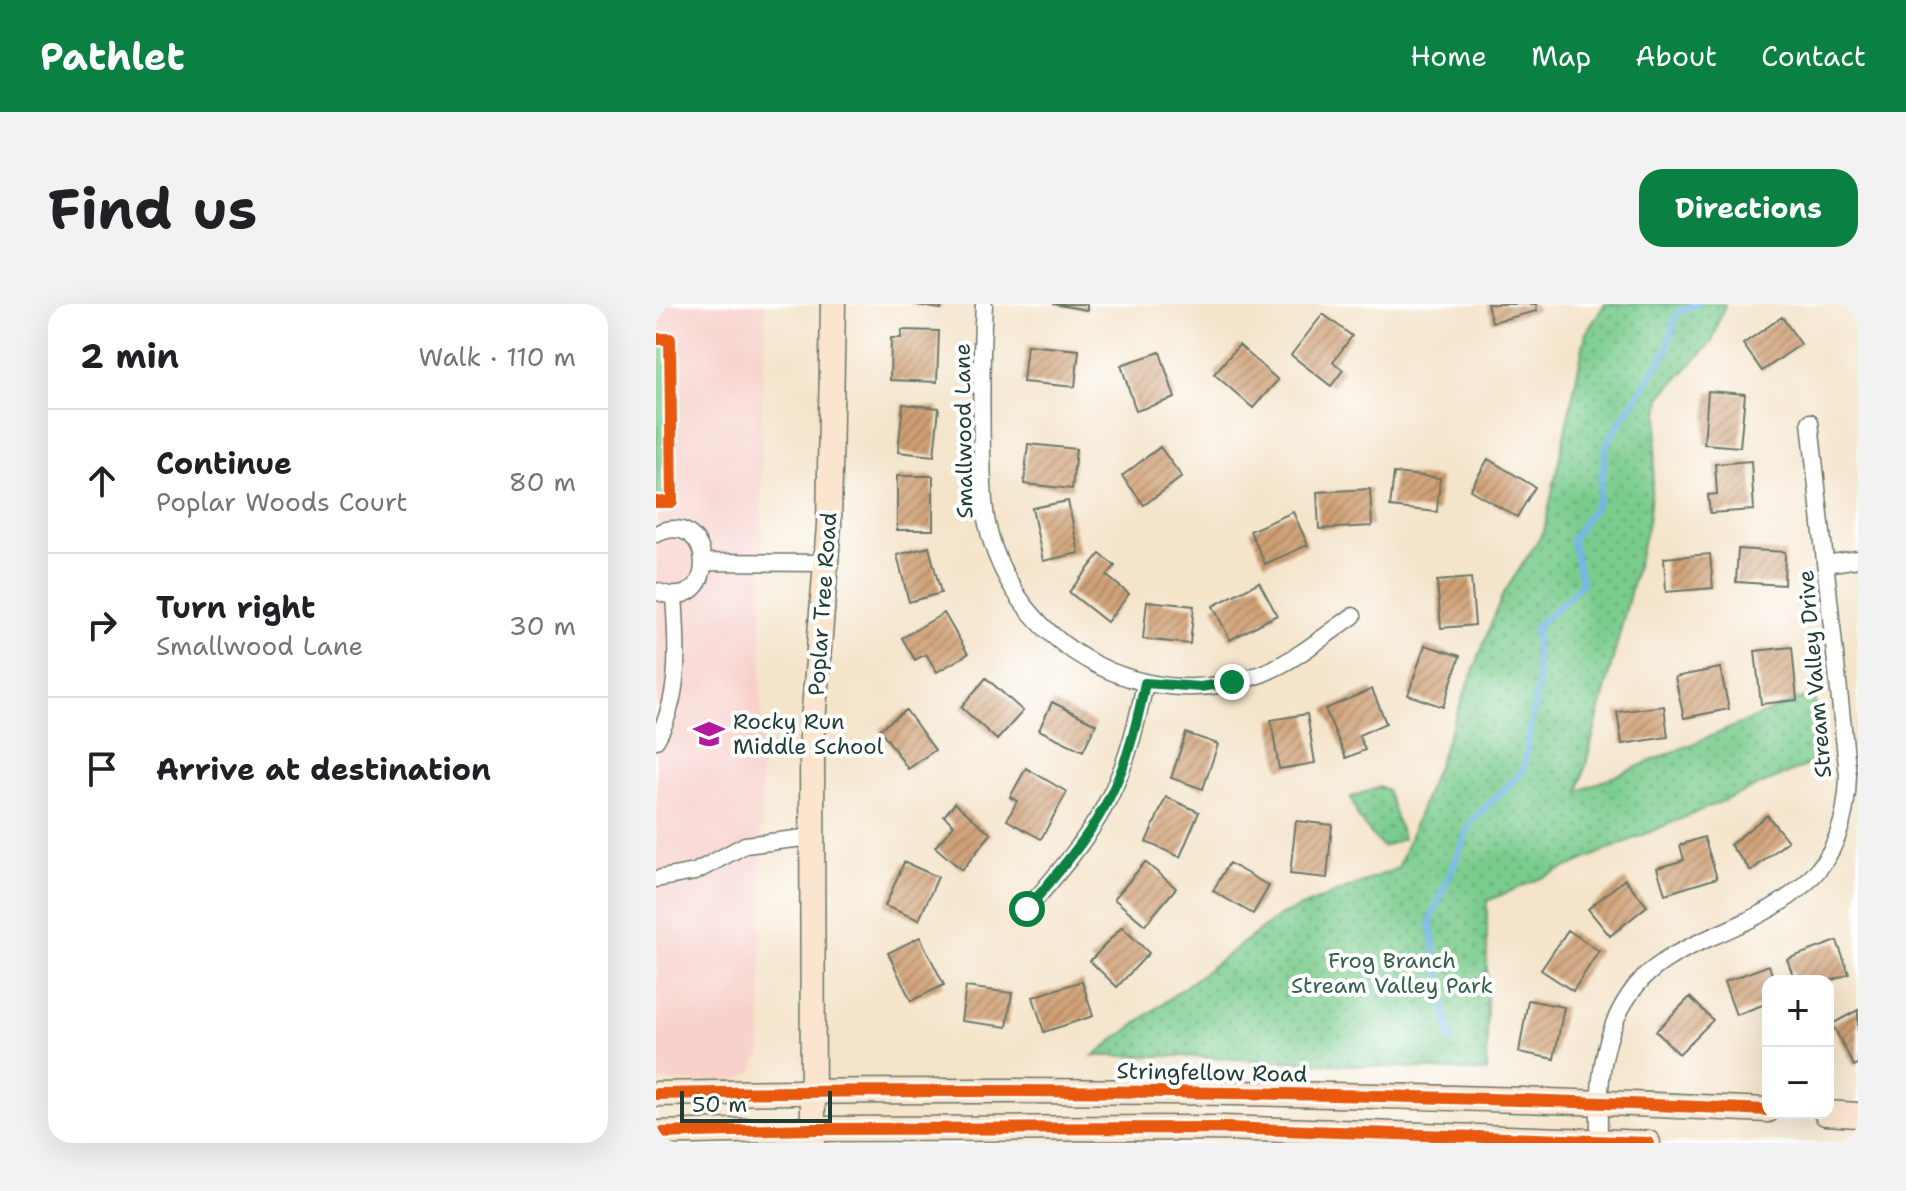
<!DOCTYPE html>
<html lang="en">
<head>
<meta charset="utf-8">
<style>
	:root { --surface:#fff; --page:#f2f2f2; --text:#202124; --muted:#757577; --line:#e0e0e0; --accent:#0b8043 }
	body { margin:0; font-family:"Shantell Sans",sans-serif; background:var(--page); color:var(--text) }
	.controls { position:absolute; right:24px; bottom:24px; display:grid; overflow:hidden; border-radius:16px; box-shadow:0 8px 32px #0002 }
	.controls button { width:72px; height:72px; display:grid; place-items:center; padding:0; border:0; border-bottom:2px solid var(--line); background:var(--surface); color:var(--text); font:40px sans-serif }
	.scale { position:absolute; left:24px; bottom:20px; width:152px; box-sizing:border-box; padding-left:8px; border:4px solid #1f3d34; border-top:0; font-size:22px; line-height:28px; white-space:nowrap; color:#1f3d34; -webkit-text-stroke:6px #fff; paint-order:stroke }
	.stop { position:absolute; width:24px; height:24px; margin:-18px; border:6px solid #0b8043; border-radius:50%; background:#fff }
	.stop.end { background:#0b8043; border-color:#fff; box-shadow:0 2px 8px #0008 }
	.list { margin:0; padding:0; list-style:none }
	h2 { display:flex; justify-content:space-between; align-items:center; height:104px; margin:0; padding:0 32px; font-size:34px }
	h2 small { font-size:26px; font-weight:400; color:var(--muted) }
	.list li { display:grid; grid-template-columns:52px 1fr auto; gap:24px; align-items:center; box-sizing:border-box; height:144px; padding:0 32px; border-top:2px solid var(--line) }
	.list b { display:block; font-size:30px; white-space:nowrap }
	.list p { margin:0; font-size:26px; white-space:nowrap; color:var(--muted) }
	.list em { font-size:26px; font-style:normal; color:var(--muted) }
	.icon { flex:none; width:44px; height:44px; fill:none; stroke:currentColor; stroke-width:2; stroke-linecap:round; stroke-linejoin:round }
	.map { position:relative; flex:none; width:1202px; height:839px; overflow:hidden; border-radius:24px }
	header { display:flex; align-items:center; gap:48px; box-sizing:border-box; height:112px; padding:0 40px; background:var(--accent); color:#fff }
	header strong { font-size:38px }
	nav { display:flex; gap:44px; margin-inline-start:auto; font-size:28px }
	.intro { display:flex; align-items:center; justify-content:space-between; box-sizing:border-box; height:192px; padding:0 48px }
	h1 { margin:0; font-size:56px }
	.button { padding:20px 36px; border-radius:24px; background:var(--accent); color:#fff; font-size:28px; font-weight:700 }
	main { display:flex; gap:48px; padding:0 48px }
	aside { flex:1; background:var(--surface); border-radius:24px; box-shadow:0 8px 32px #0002 }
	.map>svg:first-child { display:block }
	.built { fill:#f7d0ca }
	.grass { fill:#7acc8d; stroke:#4c8460; stroke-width:2 }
	.park { fill:url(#park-dots); stroke:#4c8460; stroke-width:2 }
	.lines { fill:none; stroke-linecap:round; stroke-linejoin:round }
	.stream { stroke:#74b6e9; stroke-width:6 }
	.building { fill:url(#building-hatch) }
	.street-casing { stroke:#6a7768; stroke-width:19 }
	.secondary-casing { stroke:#6a7768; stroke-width:27 }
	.street { stroke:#fff; stroke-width:16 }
	.secondary { stroke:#fbe5cf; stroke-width:24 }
	.cycleway-casing { stroke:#fff; stroke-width:17 }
	.cycleway { stroke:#e8590c; stroke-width:12 }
	.route { stroke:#0b8043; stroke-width:10 }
	.labels { text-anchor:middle; stroke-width:8; stroke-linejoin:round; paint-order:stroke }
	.street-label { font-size:22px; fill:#1f3d34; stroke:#fff }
	.poi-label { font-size:22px; fill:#1f3d34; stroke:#fff; text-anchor:start }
	.park-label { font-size:22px; fill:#36614a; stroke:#fff }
</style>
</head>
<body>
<header>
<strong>Pathlet</strong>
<nav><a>Home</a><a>Map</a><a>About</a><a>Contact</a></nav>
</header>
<div class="intro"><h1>Find us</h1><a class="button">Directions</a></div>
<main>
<aside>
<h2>2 min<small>Walk · 110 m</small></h2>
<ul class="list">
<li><svg class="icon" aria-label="ahead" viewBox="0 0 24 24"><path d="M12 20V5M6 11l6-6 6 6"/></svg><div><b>Continue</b><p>Poplar Woods Court</p></div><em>80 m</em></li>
<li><svg class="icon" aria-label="right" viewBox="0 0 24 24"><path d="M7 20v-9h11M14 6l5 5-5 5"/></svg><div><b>Turn right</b><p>Smallwood Lane</p></div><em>30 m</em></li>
<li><svg class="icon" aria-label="arrive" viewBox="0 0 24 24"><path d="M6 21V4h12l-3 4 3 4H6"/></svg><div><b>Arrive at destination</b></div></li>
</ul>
</aside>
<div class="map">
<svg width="1202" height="839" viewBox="0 0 1202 839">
	<defs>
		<pattern id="park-dots" width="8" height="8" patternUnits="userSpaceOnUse" patternTransform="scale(2)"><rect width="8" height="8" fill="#7acc8d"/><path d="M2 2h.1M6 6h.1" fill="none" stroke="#63a774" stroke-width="1.8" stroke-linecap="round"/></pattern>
		<pattern id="building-hatch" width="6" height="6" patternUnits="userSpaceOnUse" patternTransform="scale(2)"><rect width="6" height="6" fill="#cf9f73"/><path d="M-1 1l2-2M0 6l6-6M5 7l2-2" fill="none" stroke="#a7835f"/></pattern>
	</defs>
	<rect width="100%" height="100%" fill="#fff"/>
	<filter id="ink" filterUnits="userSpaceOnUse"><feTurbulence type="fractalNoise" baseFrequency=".0125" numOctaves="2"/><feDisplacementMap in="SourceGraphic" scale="16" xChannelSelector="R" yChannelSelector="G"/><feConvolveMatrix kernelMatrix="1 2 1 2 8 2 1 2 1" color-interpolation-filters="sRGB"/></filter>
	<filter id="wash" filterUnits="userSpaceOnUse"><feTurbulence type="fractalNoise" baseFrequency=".006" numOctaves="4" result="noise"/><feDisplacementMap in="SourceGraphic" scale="32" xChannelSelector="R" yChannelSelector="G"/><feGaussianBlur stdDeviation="1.8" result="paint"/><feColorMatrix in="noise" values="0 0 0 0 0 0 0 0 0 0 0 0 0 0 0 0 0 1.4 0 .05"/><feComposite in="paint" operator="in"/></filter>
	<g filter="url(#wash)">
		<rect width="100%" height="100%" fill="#f4e4ca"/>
		<path class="built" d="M 0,0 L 110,0 L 106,111 L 105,750 L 96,768 L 78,777 L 0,778 Z"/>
		<path class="grass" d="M 0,30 L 17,30 L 20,203 L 0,204 Z"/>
		<path class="park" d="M 949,0 L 1069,0 L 1056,38 L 1005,92 L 992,219 L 923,487 L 1158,389 L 1166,455 L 831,597 L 831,768 L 524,752 L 437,752 L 623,612 L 742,564 L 846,292 L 888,227 L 930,29 Z
			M 723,483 L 731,486 L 747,535 L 726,543 L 703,515 L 695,493 Z"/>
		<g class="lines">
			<path class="stream" d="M 795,738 L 774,619 L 815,518 L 867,467 L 882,381 L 879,324 C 894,307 912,298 926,279 L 916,235 L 942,197 L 951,139 L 1011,46 L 1020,10 L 1041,0"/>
		</g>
		<g id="blocks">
			<path class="building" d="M 255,0 L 285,0 L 285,5 Z
				M 397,0 L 431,0 L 431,6 Z
				M 831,0 L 880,0 L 881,7 L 836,18 Z
				M 667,10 L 696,32 L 677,58 L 687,66 L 675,82 L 635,51 Z
				M 1126,13 L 1145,40 L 1106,67 L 1087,40 Z
				M 246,26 L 283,27 L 281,78 L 234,76 L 235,34 L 245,34 Z
				M 371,41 L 423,46 L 419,83 L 367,78 Z
				M 583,41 L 622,76 L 597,104 L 558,70 Z
				M 504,48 L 519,94 L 480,107 L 465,61 Z
				M 1052,87 L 1089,90 L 1084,143 L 1048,140 Z
				M 247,100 L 283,104 L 278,152 L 242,148 Z
				M 372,140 L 420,145 L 416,185 L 368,180 Z
				M 504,143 L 526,173 L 488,201 L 466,172 Z
				M 832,155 L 879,183 L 861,213 L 814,186 Z
				M 1095,157 L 1098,206 L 1054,209 L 1052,191 L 1061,190 L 1059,160 Z
				M 738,169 L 784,174 L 781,208 L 734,203 Z
				M 241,172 L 277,172 L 277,226 L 241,226 Z
				M 714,185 L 716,222 L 663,225 L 661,188 Z
				M 412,197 L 423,249 L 387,257 L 376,204 Z
				M 637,208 L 652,241 L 609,260 L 594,227 Z
				M 273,243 L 285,289 L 253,298 L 241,251 Z
				M 1082,245 L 1129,248 L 1128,281 L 1080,278 Z
				M 444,250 L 459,262 L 451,272 L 473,290 L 451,318 L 413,288 Z
				M 1054,250 L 1057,284 L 1010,288 L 1008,254 Z
				M 815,274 L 819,321 L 785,324 L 781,277 Z
				M 603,278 L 621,311 L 574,336 L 557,302 Z
				M 491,297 L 538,302 L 534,340 L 487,335 Z
				M 288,309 L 312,350 L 281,368 L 270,350 L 259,356 L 246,334 Z
				M 769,341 L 804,352 L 787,403 L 752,391 Z
				M 1136,343 L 1141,396 L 1105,400 L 1099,347 Z
				M 1064,364 L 1073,405 L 1028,414 L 1019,373 Z
				M 330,374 L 367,407 L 341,436 L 305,403 Z
				M 716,385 L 730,419 L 703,431 L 709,446 L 690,454 L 669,405 Z
				M 396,398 L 440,420 L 427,447 L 383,426 Z
				M 1008,402 L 1012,433 L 966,440 L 961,408 Z
				M 250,406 L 279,446 L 252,465 L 224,425 Z
				M 651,410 L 659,459 L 623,465 L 615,416 Z
				M 530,429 L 562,440 L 547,485 L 515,474 Z
				M 370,464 L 411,488 L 385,535 L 351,516 L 361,497 L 354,493 Z
				M 510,493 L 543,508 L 524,553 L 490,538 Z
				M 299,499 L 335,530 L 306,566 L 279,543 L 298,521 L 288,512 Z
				M 1111,511 L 1132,537 L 1095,567 L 1074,541 Z
				M 640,517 L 676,521 L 671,574 L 634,570 Z
				M 1048,533 L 1061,574 L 1009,590 L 1001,564 L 1028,556 L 1024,541 Z
				M 248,558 L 282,573 L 263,616 L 229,602 Z
				M 489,558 L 520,584 L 489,621 L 458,595 Z
				M 573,559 L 613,582 L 597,610 L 557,587 Z
				M 969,575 L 991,602 L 954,632 L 932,605 Z
				M 466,623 L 493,649 L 461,683 L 434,657 Z
				M 912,626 L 943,647 L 917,687 L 885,666 Z
				M 264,633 L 288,681 L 255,697 L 232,649 Z
				M 1181,637 L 1193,670 L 1172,678 L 1139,677 L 1131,655 Z
				M 1113,661 L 1118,677 L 1112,677 L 1112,699 L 1080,711 L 1068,678 Z
				M 426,677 L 437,712 L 388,728 L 377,693 Z
				M 310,683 L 356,689 L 351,723 L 305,717 Z
				M 1034,693 L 1057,716 L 1023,750 L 1000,727 Z
				M 872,696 L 908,703 L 898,755 L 863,748 Z
				M 1202,706 L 1202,760 L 1198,762 L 1176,720 Z"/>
		</g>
	</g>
	<g filter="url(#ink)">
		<use href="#blocks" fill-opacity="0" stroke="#6a7768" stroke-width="2"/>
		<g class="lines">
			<defs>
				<path id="street" d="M 328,0 C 325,50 325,101 326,151 C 327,175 326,200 332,224 C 360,343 489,414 605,370 C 639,357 668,332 697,312
					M 0,230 C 59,201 66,314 0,287
					M 48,258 L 170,259
					M 1170,260 L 1202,255
					M 0,436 C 26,393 21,340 18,291
					M 0,575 L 39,568 L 89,541 L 156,533
					M 371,605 C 442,524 468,487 489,379
					M 943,837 C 942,786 944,733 974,690 C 993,662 1023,647 1053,634 C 1135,599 1190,570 1192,471 L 1154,118"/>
				<path id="secondary" d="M 0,790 C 371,783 742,788 1112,806
					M 1170,809 L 1202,811
					M 0,829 L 156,825 L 568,824 L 992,839
					M 157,839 L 156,430 L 173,221 L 177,0"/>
			</defs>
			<use href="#street" class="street-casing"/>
			<use href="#secondary" class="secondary-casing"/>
			<use href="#street" class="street"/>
			<use href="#secondary" class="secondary"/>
			<defs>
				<path id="cycleway" d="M 0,35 L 14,35 L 16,198 L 0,198
					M 0,790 C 371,783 742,788 1112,806
					M 0,829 L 156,825 L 568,824 L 992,839"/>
			</defs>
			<use href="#cycleway" class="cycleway-casing"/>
			<use href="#cycleway" class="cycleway"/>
		</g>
	</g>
	<g class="lines" filter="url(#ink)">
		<path class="route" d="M 371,605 C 442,523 468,488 489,379 L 544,383 L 576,378"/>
	</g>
	<defs>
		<symbol id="school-bare" viewBox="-9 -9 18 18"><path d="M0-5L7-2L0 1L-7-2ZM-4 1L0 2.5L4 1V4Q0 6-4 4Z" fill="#b5179e" stroke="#fff" stroke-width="2.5" paint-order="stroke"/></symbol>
	</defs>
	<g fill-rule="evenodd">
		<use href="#school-bare" x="31" y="408" width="44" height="44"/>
	</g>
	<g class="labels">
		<g class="street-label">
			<text transform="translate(307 127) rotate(-91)" y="8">Smallwood Lane</text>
			<text transform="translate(166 300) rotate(-86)" y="8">Poplar Tree Road</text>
			<text transform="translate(1158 370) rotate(-95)" y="8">Stream Valley Drive</text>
			<text transform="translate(556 768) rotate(1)" y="8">Stringfellow Road</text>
		</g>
		<g class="poi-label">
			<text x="77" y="425">Rocky Run<tspan x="77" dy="25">Middle School</tspan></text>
		</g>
		<g class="park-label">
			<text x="736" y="664">Frog Branch<tspan x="736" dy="25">Stream Valley Park</tspan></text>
		</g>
	</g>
</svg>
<div class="controls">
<button>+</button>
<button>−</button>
</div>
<div class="scale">50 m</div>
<div class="stop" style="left:371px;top:605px"></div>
<div class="stop end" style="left:576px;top:378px"></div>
</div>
</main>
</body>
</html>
